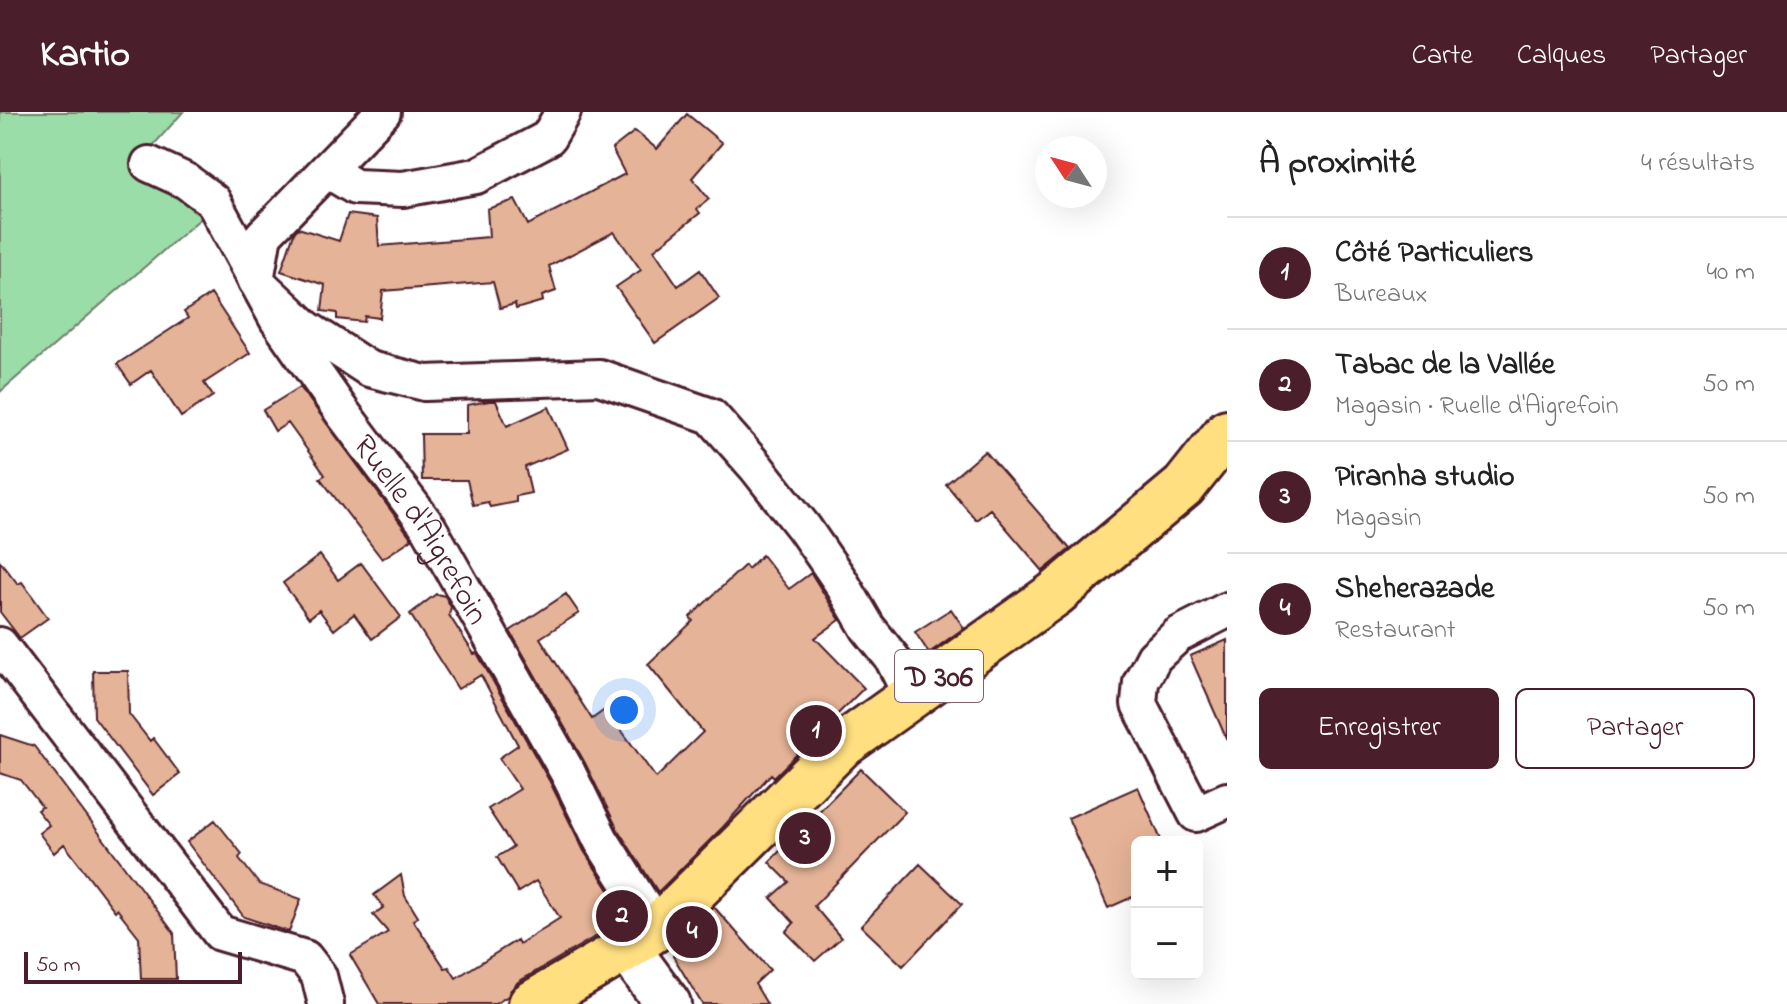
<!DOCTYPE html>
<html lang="fr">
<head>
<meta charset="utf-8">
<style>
	:root { --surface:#fff; --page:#f2f2f2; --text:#222; --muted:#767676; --line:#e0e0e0; --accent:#4a1f2b }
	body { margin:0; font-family:"Indie Flower",sans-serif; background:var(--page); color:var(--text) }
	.controls { position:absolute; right:24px; bottom:24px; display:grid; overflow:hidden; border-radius:12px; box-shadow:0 8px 32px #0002 }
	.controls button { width:72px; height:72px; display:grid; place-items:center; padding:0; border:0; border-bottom:2px solid var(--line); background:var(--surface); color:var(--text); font:40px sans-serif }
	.compass { position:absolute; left:1035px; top:24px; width:72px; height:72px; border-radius:50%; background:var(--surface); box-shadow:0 8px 32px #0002; rotate:306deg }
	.scale { position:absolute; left:24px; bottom:20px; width:218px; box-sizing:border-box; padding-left:8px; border:4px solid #4a1f2b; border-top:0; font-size:22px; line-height:28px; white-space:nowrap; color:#4a1f2b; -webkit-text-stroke:6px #fff; paint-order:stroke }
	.you { position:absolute; left:624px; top:598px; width:28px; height:28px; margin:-20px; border:6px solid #fff; border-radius:50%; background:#1a73e8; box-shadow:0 0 0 12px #1a73e833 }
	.badge { display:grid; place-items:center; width:52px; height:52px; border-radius:50%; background:var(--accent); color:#fff; font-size:26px; font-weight:700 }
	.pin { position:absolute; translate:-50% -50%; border:4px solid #fff; box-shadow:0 2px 8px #0006 }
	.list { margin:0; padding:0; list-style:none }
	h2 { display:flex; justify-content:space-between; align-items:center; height:104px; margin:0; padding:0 32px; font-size:34px }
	h2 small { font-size:26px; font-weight:400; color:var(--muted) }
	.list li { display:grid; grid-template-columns:52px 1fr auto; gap:24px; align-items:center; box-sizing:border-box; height:112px; padding:0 32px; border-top:2px solid var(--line) }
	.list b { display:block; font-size:30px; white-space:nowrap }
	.list p { margin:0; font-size:26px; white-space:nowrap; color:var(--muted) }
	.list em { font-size:26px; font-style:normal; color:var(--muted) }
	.actions { display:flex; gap:16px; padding:24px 32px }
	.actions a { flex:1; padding:18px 0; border:2px solid var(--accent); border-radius:12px; text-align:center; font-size:28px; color:var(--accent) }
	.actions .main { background:var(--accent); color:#fff }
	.map { position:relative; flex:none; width:1227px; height:892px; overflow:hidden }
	header { display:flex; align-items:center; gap:48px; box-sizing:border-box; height:112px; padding:0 40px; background:var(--accent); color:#fff }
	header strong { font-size:38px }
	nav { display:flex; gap:44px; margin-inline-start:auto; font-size:28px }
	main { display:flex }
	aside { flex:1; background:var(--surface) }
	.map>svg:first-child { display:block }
	.green { fill:#9adda8; stroke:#727e6a; stroke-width:2 }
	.building { fill:#e5b397; stroke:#4a1f2b; stroke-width:2 }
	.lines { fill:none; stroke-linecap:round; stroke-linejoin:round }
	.street-casing { stroke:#4a1f2b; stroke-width:40 }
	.secondary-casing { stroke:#4a1f2b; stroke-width:50 }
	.primary-casing { stroke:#4a1f2b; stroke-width:50 }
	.street { stroke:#fff; stroke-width:34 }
	.secondary { stroke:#fff; stroke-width:44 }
	.primary { stroke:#ffdf80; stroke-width:44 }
	.labels { text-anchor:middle; stroke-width:6; stroke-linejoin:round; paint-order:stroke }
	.shield { fill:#fff; stroke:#80626b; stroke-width:2 }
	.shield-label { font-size:30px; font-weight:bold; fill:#4a1f2b }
	.street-label { font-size:32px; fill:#4a1f2b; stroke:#fff }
</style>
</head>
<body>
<header>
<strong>Kartio</strong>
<nav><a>Carte</a><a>Calques</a><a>Partager</a></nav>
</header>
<main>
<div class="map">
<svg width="1227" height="892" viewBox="0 0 1227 892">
	<rect width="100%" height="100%" fill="#fff"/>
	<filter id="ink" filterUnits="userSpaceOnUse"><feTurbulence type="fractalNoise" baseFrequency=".0125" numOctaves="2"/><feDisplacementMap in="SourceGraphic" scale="16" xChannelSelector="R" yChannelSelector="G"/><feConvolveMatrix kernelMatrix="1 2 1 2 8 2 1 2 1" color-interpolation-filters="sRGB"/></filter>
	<g filter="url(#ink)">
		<path class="green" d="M 0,0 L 183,0 L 141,47 L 208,100 L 0,280 Z"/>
		<path class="building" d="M 687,2 L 722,31 L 692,66 L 709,87 L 697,97 L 700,101 L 654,138 L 678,174 L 700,158 L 719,186 L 655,231 L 616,175 L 641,158 L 614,120 L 549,154 L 556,179 L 542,184 L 543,189 L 516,197 L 515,192 L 500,196 L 493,170 L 383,179 L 380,206 L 365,204 L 364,210 L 337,207 L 337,201 L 322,199 L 325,173 L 281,159 L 294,121 L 298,116 L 339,129 L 348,102 L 377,106 L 379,134 L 489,125 L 487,97 L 515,88 L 528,113 L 625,62 L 612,37 L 635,19 L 657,37 Z
			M 211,182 L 250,241 L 204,271 L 213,284 L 181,305 L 151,258 L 131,272 L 117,252 L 188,206 L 184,200 Z
			M 300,275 L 412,427 L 382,447 L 320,366 L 325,363 L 288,311 L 275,319 L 263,298 Z
			M 489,289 L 496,289 L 507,314 L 549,295 L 568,337 L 525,355 L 531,381 L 516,384 L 516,390 L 490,395 L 488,390 L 473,393 L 467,368 L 422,368 L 421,322 L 467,322 L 467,293 Z
			M 985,339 L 1070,437 L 1043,459 L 990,397 L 976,408 L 946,372 Z
			M 320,443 L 338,468 L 361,451 L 401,505 L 372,527 L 354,502 L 334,518 L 319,498 L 309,506 L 283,471 Z
			M 762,443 L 789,477 L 811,461 L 840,508 L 815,526 L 864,576 L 774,665 L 771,662 L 723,715 L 658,780 L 618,718 L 585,651 L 510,519 L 566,482 L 579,501 L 540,526 L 592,607 L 606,597 L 656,666 L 703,620 L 648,552 L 693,509 L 690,505 L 745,453 L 748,457 Z
			M 0,449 L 18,472 L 22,470 L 48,506 L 20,526 L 0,500 Z
			M 436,482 L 445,484 L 451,495 L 449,503 L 474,542 L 477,541 L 550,670 L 584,739 L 627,806 L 518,870 L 510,879 L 508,884 L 495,892 L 379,892 L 350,843 L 388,820 L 373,803 L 384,795 L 374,783 L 401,763 L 405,784 L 418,805 L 413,808 L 445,856 L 449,855 L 456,866 L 517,828 L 519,832 L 560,806 L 536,769 L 518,780 L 497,745 L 513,735 L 488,697 L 520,677 L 499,646 L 518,633 L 481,563 L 458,577 L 410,502 Z
			M 951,497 L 964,516 L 929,541 L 915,520 Z
			M 1227,528 L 1227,628 L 1190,544 Z
			M 93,559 L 128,559 L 129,602 L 150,629 L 153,626 L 180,662 L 153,683 L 94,605 Z
			M 0,623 L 34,634 L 174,821 L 176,867 L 141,867 L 139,825 L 117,797 L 115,799 L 64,732 L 54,741 L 39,721 L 49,713 L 37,698 L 42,695 L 21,668 L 0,661 Z
			M 861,657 L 905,700 L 814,794 L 841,826 L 815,849 L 786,820 L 794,811 L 771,786 L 789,770 L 769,750 Z
			M 1138,675 L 1162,730 L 1137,730 L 1137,783 L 1108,796 L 1068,706 Z
			M 215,708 L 242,742 L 239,746 L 259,772 L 301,787 L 289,820 L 244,805 L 187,730 Z
			M 920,752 L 962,792 L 903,854 L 861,814 Z
			M 714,795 L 770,858 L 755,872 L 767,892 L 702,892 L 673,844 L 677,831 Z"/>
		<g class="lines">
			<defs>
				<g id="street">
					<path id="s1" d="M 149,52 L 186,69 L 213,89 L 277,207 L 342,300 L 429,416 L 568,661 L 601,728 L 657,816"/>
					<path d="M 327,58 L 355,75 L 403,77 L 476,64 L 548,26 L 563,0"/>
					<path d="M 264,122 L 256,169 L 306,216 L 369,257 L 425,271 L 599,265 L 711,304 L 756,355 L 804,416 L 841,470 L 868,516 L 892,546 L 911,584"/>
					<path d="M 250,137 L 383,0"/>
					<path d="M 1227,498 L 1178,523 L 1154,545 L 1141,570 L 1139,592 L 1196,702 L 1227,688"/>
					<path d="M 0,533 L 220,821 L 305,846 L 319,864 L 326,892"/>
				</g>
				<path id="secondary" d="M 627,836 L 668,892"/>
				<path id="primary" d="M 531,892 L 627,836 L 657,816 L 840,635 L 1055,482 L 1184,374 L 1227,320"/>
			</defs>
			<use href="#street" class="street-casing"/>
			<use href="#secondary" class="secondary-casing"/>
			<use href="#primary" class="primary-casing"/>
			<use href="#street" class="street"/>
			<use href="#secondary" class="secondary"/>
			<use href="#primary" class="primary"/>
		</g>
	</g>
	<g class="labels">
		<rect class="shield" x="895" y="538" width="88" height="52" rx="6"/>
		<g class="shield-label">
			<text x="939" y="574">D 306</text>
		</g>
		<g class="street-label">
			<text dy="11" stroke="none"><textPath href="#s1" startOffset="464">Ruelle d'Aigrefoin</textPath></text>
		</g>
	</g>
</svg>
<div class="controls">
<button>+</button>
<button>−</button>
</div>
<svg class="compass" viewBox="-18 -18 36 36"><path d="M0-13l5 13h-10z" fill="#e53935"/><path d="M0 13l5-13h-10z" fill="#767676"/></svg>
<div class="scale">50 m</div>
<div class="you"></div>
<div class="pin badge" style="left:816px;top:619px">1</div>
<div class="pin badge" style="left:622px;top:804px">2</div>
<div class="pin badge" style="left:805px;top:726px">3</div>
<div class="pin badge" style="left:692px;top:820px">4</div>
</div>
<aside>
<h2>À proximité<small>4 résultats</small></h2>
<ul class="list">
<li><span class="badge">1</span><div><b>Côté Particuliers</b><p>Bureaux</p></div><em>40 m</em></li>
<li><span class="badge">2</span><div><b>Tabac de la Vallée</b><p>Magasin · Ruelle d'Aigrefoin</p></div><em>50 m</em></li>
<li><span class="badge">3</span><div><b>Piranha studio</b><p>Magasin</p></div><em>50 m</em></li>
<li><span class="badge">4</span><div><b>Sheherazade</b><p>Restaurant</p></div><em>50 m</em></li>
</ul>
<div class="actions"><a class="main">Enregistrer</a><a>Partager</a></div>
</aside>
</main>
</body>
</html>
